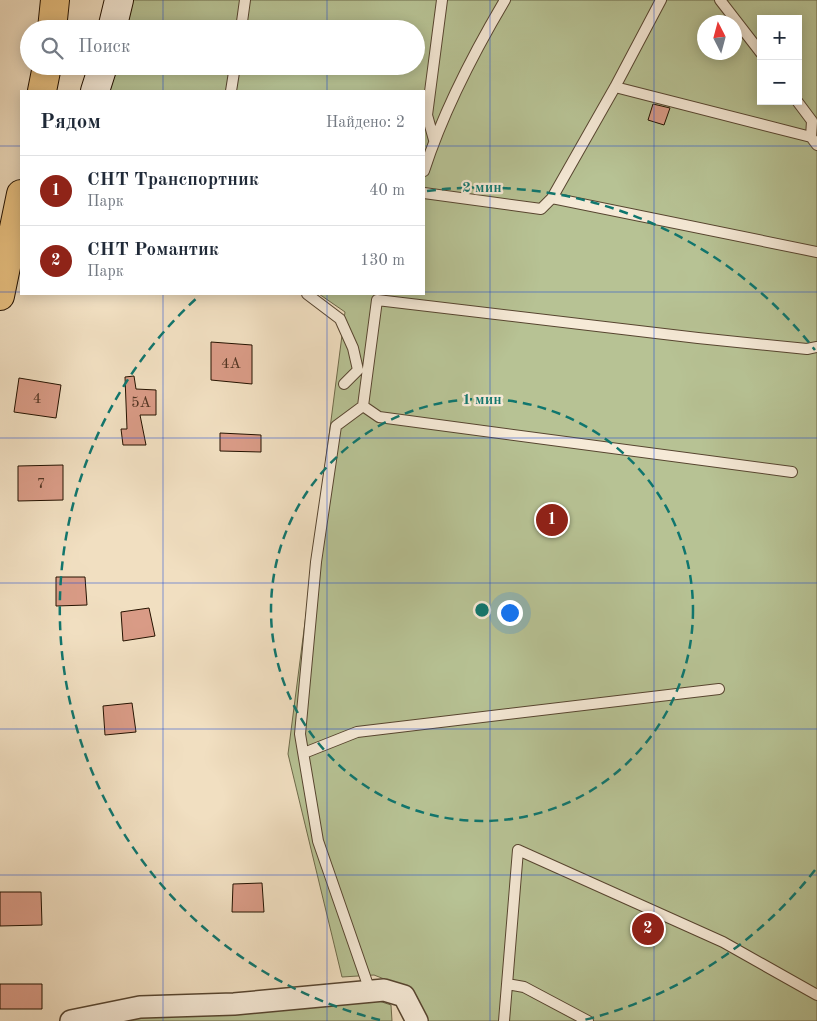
<!DOCTYPE html>
<html lang="ru">
<head>
<meta charset="utf-8">
<style>
	:root { --surface:#fff; --page:#f2f2f3; --text:#1f2937; --muted:#747a83; --line:#e0e1e3; --accent:#8f2418 }
	body { margin:0; font-family:"Old Standard TT",serif; background:var(--page); color:var(--text) }
	.controls { position:absolute; right:15px; top:15px; display:grid; overflow:hidden; border-radius:0px; box-shadow:0 2px 12px #0003 }
	.controls button { width:45px; height:45px; display:grid; place-items:center; padding:0; border:0; border-bottom:1px solid var(--line); background:var(--surface); color:var(--text); font:25px sans-serif }
	.compass { position:absolute; left:697px; top:15px; width:45px; height:45px; border-radius:50%; background:var(--surface); box-shadow:0 2px 12px #0003; rotate:354deg }
	.you { position:absolute; left:509px; top:612px; width:18px; height:18px; margin:-12px; border:4px solid #fff; border-radius:50%; background:#1a73e8; box-shadow:0 0 0 8px #1a73e833 }
	.badge { display:grid; place-items:center; width:32px; height:32px; border-radius:50%; background:var(--accent); color:#fff; font-size:16px; font-weight:700 }
	.pin { position:absolute; translate:-50% -50%; border:2px solid #fff; box-shadow:0 1px 5px #0006 }
	.list { margin:0; padding:0; list-style:none }
	h2 { display:flex; justify-content:space-between; align-items:center; height:65px; margin:0; padding:0 20px; font-size:21px }
	h2 small { font-size:16px; font-weight:400; color:var(--muted) }
	.list li { display:grid; grid-template-columns:32px 1fr auto; gap:15px; align-items:center; box-sizing:border-box; height:70px; padding:0 20px; border-top:1px solid var(--line) }
	.list b { display:block; font-size:19px; white-space:nowrap }
	.list p { margin:0; font-size:16px; white-space:nowrap; color:var(--muted) }
	.list em { font-size:16px; font-style:normal; color:var(--muted) }
	.icon { flex:none; width:28px; height:28px; fill:none; stroke:currentColor; stroke-width:2; stroke-linecap:round; stroke-linejoin:round }
	.map { position:relative; flex:none; width:817px; height:1021px; overflow:hidden }
	.search { position:absolute; background:var(--surface); box-shadow:0 2px 12px #0003; left:20px; top:20px; width:405px; height:55px; display:flex; align-items:center; gap:12px; box-sizing:border-box; padding:0 18px; border-radius:28px; color:var(--muted); font-size:19px }
	.panel { position:absolute; background:var(--surface); box-shadow:0 2px 12px #0003; left:20px; top:90px; width:405px; height:205px; border-radius:0px }
	.map>svg:first-child { display:block }
	.green { fill:#b7c294; stroke:#6e6a4a; fill-rule:evenodd }
	.building { fill:#d99b86; stroke:#241200 }
	.lines { fill:none; stroke-linecap:round; stroke-linejoin:round }
	.lane-casing { stroke:#574530; stroke-width:12 }
	.street-casing { stroke:#574530; stroke-width:24 }
	.secondary-casing { stroke:#241200; stroke-width:30 }
	.primary-casing { stroke:#241200; stroke-width:30 }
	.lane { stroke:#f6ead7; stroke-width:10 }
	.street { stroke:#f6ead7; stroke-width:21 }
	.secondary { stroke:#f6ead7; stroke-width:28 }
	.primary { stroke:#e8c080; stroke-width:28 }
	.grid { fill:none; stroke:#1d4ed8; stroke-width:1; stroke-opacity:0.55 }
	.ring { fill:none; stroke:#0f766e; stroke-width:2.5; stroke-dasharray:9 6 }
	.labels { text-anchor:middle; stroke-width:4.5; stroke-linejoin:round; paint-order:stroke }
	.number-label { font-size:15px; fill:#513422 }
	.centre { fill:#0f766e; stroke:#f6ead7; stroke-width:2.5 }
	.ring-label { font-size:15px; text-anchor:middle; font-weight:bold; fill:#0f766e; stroke:#f6ead7; stroke-width:4.5; stroke-linejoin:round; paint-order:stroke }
</style>
</head>
<body>
<div class="map">
<svg width="817" height="1021" viewBox="0 0 817 1021">
	<rect width="100%" height="100%" fill="#f1dfc1"/>
	<filter id="stains"><feTurbulence type="fractalNoise" baseFrequency=".004" numOctaves="4"/><feColorMatrix values="0 0 0 0 .2 0 0 0 0 .09 0 0 0 0 .02 0 0 0 .5 -.17"/></filter>
	<radialGradient id="worn" r=".72"><stop offset=".6" stop-color="#630" stop-opacity="0"/><stop offset="1" stop-color="#630" stop-opacity=".3"/></radialGradient>
	<path class="green" d="M 125,0 L 817,0 L 817,1021 L 428,1021 L 412,990 L 374,975 L 342,977 L 288,754 L 345,312 L 319,294 L 424,294 L 424,91 L 106,91 L 112,66 L 416,66 L 416,29 L 119,29 ZM 761,19 L 798,19 L 798,101 L 761,101 ZM 704,22 L 734,22 L 734,52 L 704,52 Z
		M 370,998 L 391,1005 L 392,1021 L 92,1021 Z"/>
	<path class="building" d="M 653,104 L 670,108 L 664,125 L 648,120 Z
		M 211,342 L 252,345 L 252,384 L 211,380 Z
		M 134,376 L 136,389 L 156,390 L 156,415 L 140,415 L 146,445 L 123,445 L 121,429 L 127,429 L 125,377 Z
		M 19,378 L 61,385 L 56,418 L 14,412 Z
		M 220,433 L 261,435 L 261,452 L 220,451 Z
		M 63,465 L 63,500 L 18,501 L 18,466 Z
		M 56,577 L 85,577 L 87,605 L 56,606 Z
		M 149,608 L 155,636 L 123,641 L 121,612 Z
		M 132,703 L 136,732 L 105,735 L 103,706 Z
		M 262,883 L 264,912 L 232,912 L 233,884 Z
		M 0,892 L 41,892 L 42,925 L 0,926 Z
		M 0,984 L 42,984 L 42,1009 L 0,1009 Z"/>
	<g class="lines">
		<defs>
			<path id="lane" d="M 720,0 L 761,53
				M 241,29 L 245,0
				M 615,87 L 811,137 L 817,145
				M 231,91 L 235,66
				M 797,101 L 812,121 L 811,137
				M 434,140 L 427,115 L 442,0
				M 424,171 C 443,112 473,54 505,0
				M 424,193 L 541,209 L 552,198 L 817,252
				M 552,198 L 615,87 L 661,0
				M 307,294 L 340,319 L 353,348 L 358,370 L 344,384
				M 363,406 L 379,417 L 792,472
				M 304,753 L 357,732 L 719,689
				M 507,984 L 524,987 L 588,1021
				M 370,991 L 318,841 L 300,734 L 316,562 L 336,426 L 363,406 L 377,300 L 698,338 L 807,349 L 817,347
				M 504,1021 L 518,850 L 723,942 L 817,995"/>
			<path id="street" d="M 71,1021 L 140,1007 L 234,1004 L 384,990 L 404,996 L 417,1021"/>
			<path id="secondary" d="M 112,29 L 119,0
				M 95,91 L 103,66"/>
			<path id="primary" d="M 52,29 L 55,0
				M 42,91 L 47,66
				M 0,296 L 21,194"/>
		</defs>
		<use href="#lane" class="lane-casing"/>
		<use href="#street" class="street-casing"/>
		<use href="#secondary" class="secondary-casing"/>
		<use href="#primary" class="primary-casing"/>
		<use href="#lane" class="lane"/>
		<use href="#street" class="street"/>
		<use href="#secondary" class="secondary"/>
		<use href="#primary" class="primary"/>
	</g>
	<path class="grid" d="M 163,0 L 163,29M 327,0 L 327,29M 490,0 L 490,1021M 654,0 L 654,1021M 163,66 L 163,91M 327,66 L 327,91M 0,146 L 21,146M 424,146 L 817,146M 0,292 L 21,292M 424,292 L 817,292M 163,294 L 163,1021M 327,294 L 327,1021M 0,438 L 817,438M 0,583 L 817,583M 0,729 L 817,729M 0,875 L 817,875"/>
	<g class="ring">
		<circle cx="482" cy="610" r="211"/>
		<path d="M815 870A423 423 0 0 1 584 1020M380 1020A423 423 0 0 1 199 296M427 191A423 423 0 0 1 815 350"/>
	</g>
	<g class="labels">
		<g class="number-label">
			<text x="231" y="368">4А</text>
			<text x="37" y="403">4</text>
			<text x="141" y="407">5А</text>
			<text x="41" y="488">7</text>
		</g>
	</g>
	<circle cx="482" cy="610" r="8" class="centre"/>
	<g class="ring-label">
		<text x="482" y="192">2 мин</text>
		<text x="482" y="404">1 мин</text>
	</g>
	<rect width="100%" height="100%" filter="url(#stains)"/>
	<rect width="100%" height="100%" fill="url(#worn)"/>
</svg>
<div class="controls">
<button>+</button>
<button>−</button>
</div>
<svg class="compass" viewBox="-18 -18 36 36"><path d="M0-13l5 13h-10z" fill="#e53935"/><path d="M0 13l5-13h-10z" fill="#747a83"/></svg>
<div class="you"></div>
<div class="pin badge" style="left:552px;top:520px">1</div>
<div class="pin badge" style="left:648px;top:929px">2</div>
<div class="search"><svg class="icon" aria-label="search" viewBox="0 0 24 24"><circle cx="10" cy="10" r="6"/><path d="M15 15l6 6"/></svg>Поиск</div>
<section class="panel">
<h2>Рядом<small>Найдено: 2</small></h2>
<ul class="list">
<li><span class="badge">1</span><div><b>СНТ Транспортник</b><p>Парк</p></div><em>40 m</em></li>
<li><span class="badge">2</span><div><b>СНТ Романтик</b><p>Парк</p></div><em>130 m</em></li>
</ul>
</section>
</div>
</body>
</html>
